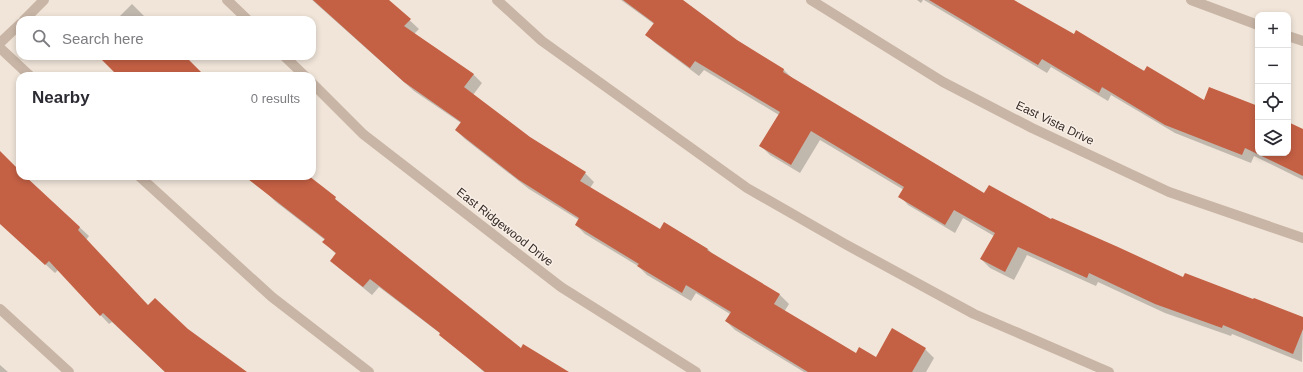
<!DOCTYPE html>
<html lang="en">
<head>
<meta charset="utf-8">
<style>
	:root { --surface:#fff; --page:#f7f7f7; --text:#2b2b33; --muted:#7c7c81; --line:#e1e1e2 }
	body { margin:0; font-family:Helvetica,sans-serif; background:var(--page); color:var(--text) }
	.controls { position:absolute; right:12px; top:12px; display:grid; overflow:hidden; border-radius:8px; box-shadow:0 2px 6px #0003 }
	.controls button { width:36px; height:36px; display:grid; place-items:center; padding:0; border:0; border-bottom:1px solid var(--line); background:var(--surface); color:var(--text); font:20px sans-serif }
	.list { margin:0; padding:0; list-style:none }
	h2 { display:flex; justify-content:space-between; align-items:center; height:52px; margin:0; padding:0 16px; font-size:17px }
	h2 small { font-size:13px; font-weight:400; color:var(--muted) }
	.icon { flex:none; width:22px; height:22px; fill:none; stroke:currentColor; stroke-width:2; stroke-linecap:round; stroke-linejoin:round }
	.map { position:relative; flex:none; width:1303px; height:372px; overflow:hidden }
	.search { position:absolute; background:var(--surface); box-shadow:0 2px 6px #0003; left:16px; top:16px; width:300px; height:44px; display:flex; align-items:center; gap:10px; box-sizing:border-box; padding:0 14px; border-radius:12px; color:var(--muted); font-size:15px }
	.panel { position:absolute; background:var(--surface); box-shadow:0 2px 6px #0003; left:16px; top:72px; width:300px; height:108px; border-radius:12px }
	.map>svg:first-child { display:block }
	.shadow { fill:#0003 }
	.building { fill:#c46044 }
	.lines { fill:none; stroke-linecap:round; stroke-linejoin:round }
	.minor { stroke:#c8b5a6; stroke-width:10 }
	.labels { text-anchor:middle; stroke-width:3; stroke-linejoin:round; paint-order:stroke }
	.street-label { font-size:12px; fill:#352b27; stroke:#f9efe6 }
</style>
</head>
<body>
<div class="map">
<svg width="1303" height="372" viewBox="0 0 1303 372">
	<rect width="100%" height="100%" fill="#f1e5d9"/>
	<path class="shadow" d="M 312,0 L 388,0 L 419,29 L 414,34 L 473,74 L 482,83 L 473,95 L 529,137 L 585,173 L 594,182 L 590,188 L 660,230 L 664,223 L 708,249 L 714,256 L 780,295 L 789,304 L 784,312 L 856,355 L 876,358 L 925,349 L 934,358 L 926,372 L 804,372 L 735,330 L 726,321 L 730,314 L 696,293 L 691,301 L 647,275 L 638,266 L 585,234 L 576,225 L 579,220 L 529,189 L 465,139 L 456,130 L 461,123 L 414,91 Z
		M 621,0 L 681,0 L 736,41 L 784,70 L 793,79 L 985,194 L 1051,221 L 1184,278 L 1303,319 L 1302,362 L 1232,334 L 1231,336 L 1165,313 L 1098,282 L 1096,286 L 1027,255 L 1014,280 L 990,268 L 981,259 L 994,236 L 963,218 L 955,233 L 908,205 L 900,196 L 904,190 L 820,140 L 800,173 L 770,155 L 761,146 L 779,115 L 704,70 L 699,76 L 655,43 L 647,35 L 654,24 Z
		M 917,0 L 923,0 L 921,3 Z
		M 924,0 L 1005,0 L 1204,101 L 1258,107 L 1258,153 L 1288,153 L 1288,123 L 1303,130 L 1303,180 L 1254,156 L 1251,163 L 1175,133 L 1111,95 L 1108,101 L 1051,67 L 1047,73 Z
		M 132,4 L 148,20 L 116,20 Z
		M 0,152 L 20,172 L 20,176 L 24,176 L 89,236 L 86,240 L 148,306 L 188,330 L 245,372 L 165,372 L 112,322 L 109,324 L 58,270 L 55,273 L 14,236 L 0,212 Z
		M 249,176 L 307,176 L 521,350 L 567,372 L 484,372 L 441,334 L 379,287 L 372,295 L 340,269 L 331,260 L 336,254 L 324,242 L 325,240 L 276,202 Z
		M 0,365 L 8,372 L 0,372 Z"/>
	<path class="building" d="M 313,0 L 389,0 L 411,19 L 404,26 L 474,74 L 464,87 L 530,137 L 586,172 L 580,181 L 660,229 L 664,222 L 708,249 L 707,250 L 780,294 L 774,304 L 856,353 L 859,347 L 876,357 L 892,328 L 926,348 L 912,372 L 808,372 L 767,347 L 725,321 L 731,312 L 686,285 L 682,293 L 637,266 L 639,264 L 575,225 L 579,218 L 519,180 L 455,130 L 461,122 L 404,82 Z
		M 623,0 L 683,0 L 737,40 L 784,69 L 783,72 L 984,193 L 989,185 L 1051,219 L 1052,218 L 1118,247 L 1183,277 L 1185,273 L 1253,299 L 1254,298 L 1303,317 L 1303,329 L 1293,354 L 1223,325 L 1222,328 L 1155,304 L 1089,273 L 1087,278 L 1018,247 L 1005,272 L 980,259 L 995,233 L 954,210 L 945,225 L 898,197 L 904,187 L 811,131 L 791,165 L 759,146 L 780,112 L 695,61 L 690,68 L 645,35 L 654,23 Z
		M 929,0 L 1014,0 L 1074,34 L 1076,30 L 1144,71 L 1147,66 L 1204,100 L 1209,87 L 1258,106 L 1258,153 L 1288,153 L 1288,122 L 1303,129 L 1303,176 L 1245,148 L 1242,155 L 1165,125 L 1102,87 L 1099,93 L 1042,59 L 1038,65 Z
		M 107,56 L 185,56 L 205,76 L 118,76 L 102,60 Z
		M 0,151 L 20,171 L 20,176 L 25,176 L 80,227 L 78,230 L 148,305 L 155,298 L 188,329 L 247,372 L 165,372 L 103,313 L 100,316 L 49,261 L 45,265 L 0,224 Z
		M 244,176 L 309,176 L 336,197 L 335,199 L 521,348 L 523,344 L 569,372 L 485,372 L 439,335 L 440,333 L 370,279 L 363,287 L 330,261 L 336,253 L 322,242 L 325,239 Z"/>
	<g class="lines">
		<path class="minor" d="M 227,0 L 248,20
			M 497,0 L 542,41 L 747,188 L 845,244 L 974,314 L 1109,372
			M 811,0 L 943,82 L 1032,128 L 1169,192 L 1303,238
			M 1191,0 L 1258,25
			M 24,20 L 44,0
			M 1288,36 L 1303,41
			M 0,43 L 20,24
			M 0,48 L 30,76
			M 284,56 L 305,76
			M 312,83 L 363,134 L 561,287 L 696,372
			M 139,176 L 272,297 L 369,372
			M 0,309 L 69,372"/>
	</g>
	<g class="labels">
		<g class="street-label">
			<text transform="translate(1055 123) rotate(26)" y="4">East Vista Drive</text>
			<text transform="translate(505 227) rotate(38)" y="4">East Ridgewood Drive</text>
		</g>
	</g>
</svg>
<div class="controls">
<button>+</button>
<button>−</button>
<button><svg class="icon" aria-label="locate" viewBox="0 0 24 24"><circle cx="12" cy="12" r="6"/><path d="M12 2v4M12 18v4M2 12h4M18 12h4"/></svg></button>
<button><svg class="icon" aria-label="layers" viewBox="0 0 24 24"><path d="M12 4l9 5-9 5-9-5zM3 14l9 5 9-5"/></svg></button>
</div>
<div class="search"><svg class="icon" aria-label="search" viewBox="0 0 24 24"><circle cx="10" cy="10" r="6"/><path d="M15 15l6 6"/></svg>Search here</div>
<section class="panel">
<h2>Nearby<small>0 results</small></h2>
<ul class="list">
</ul>
</section>
</div>
</body>
</html>
